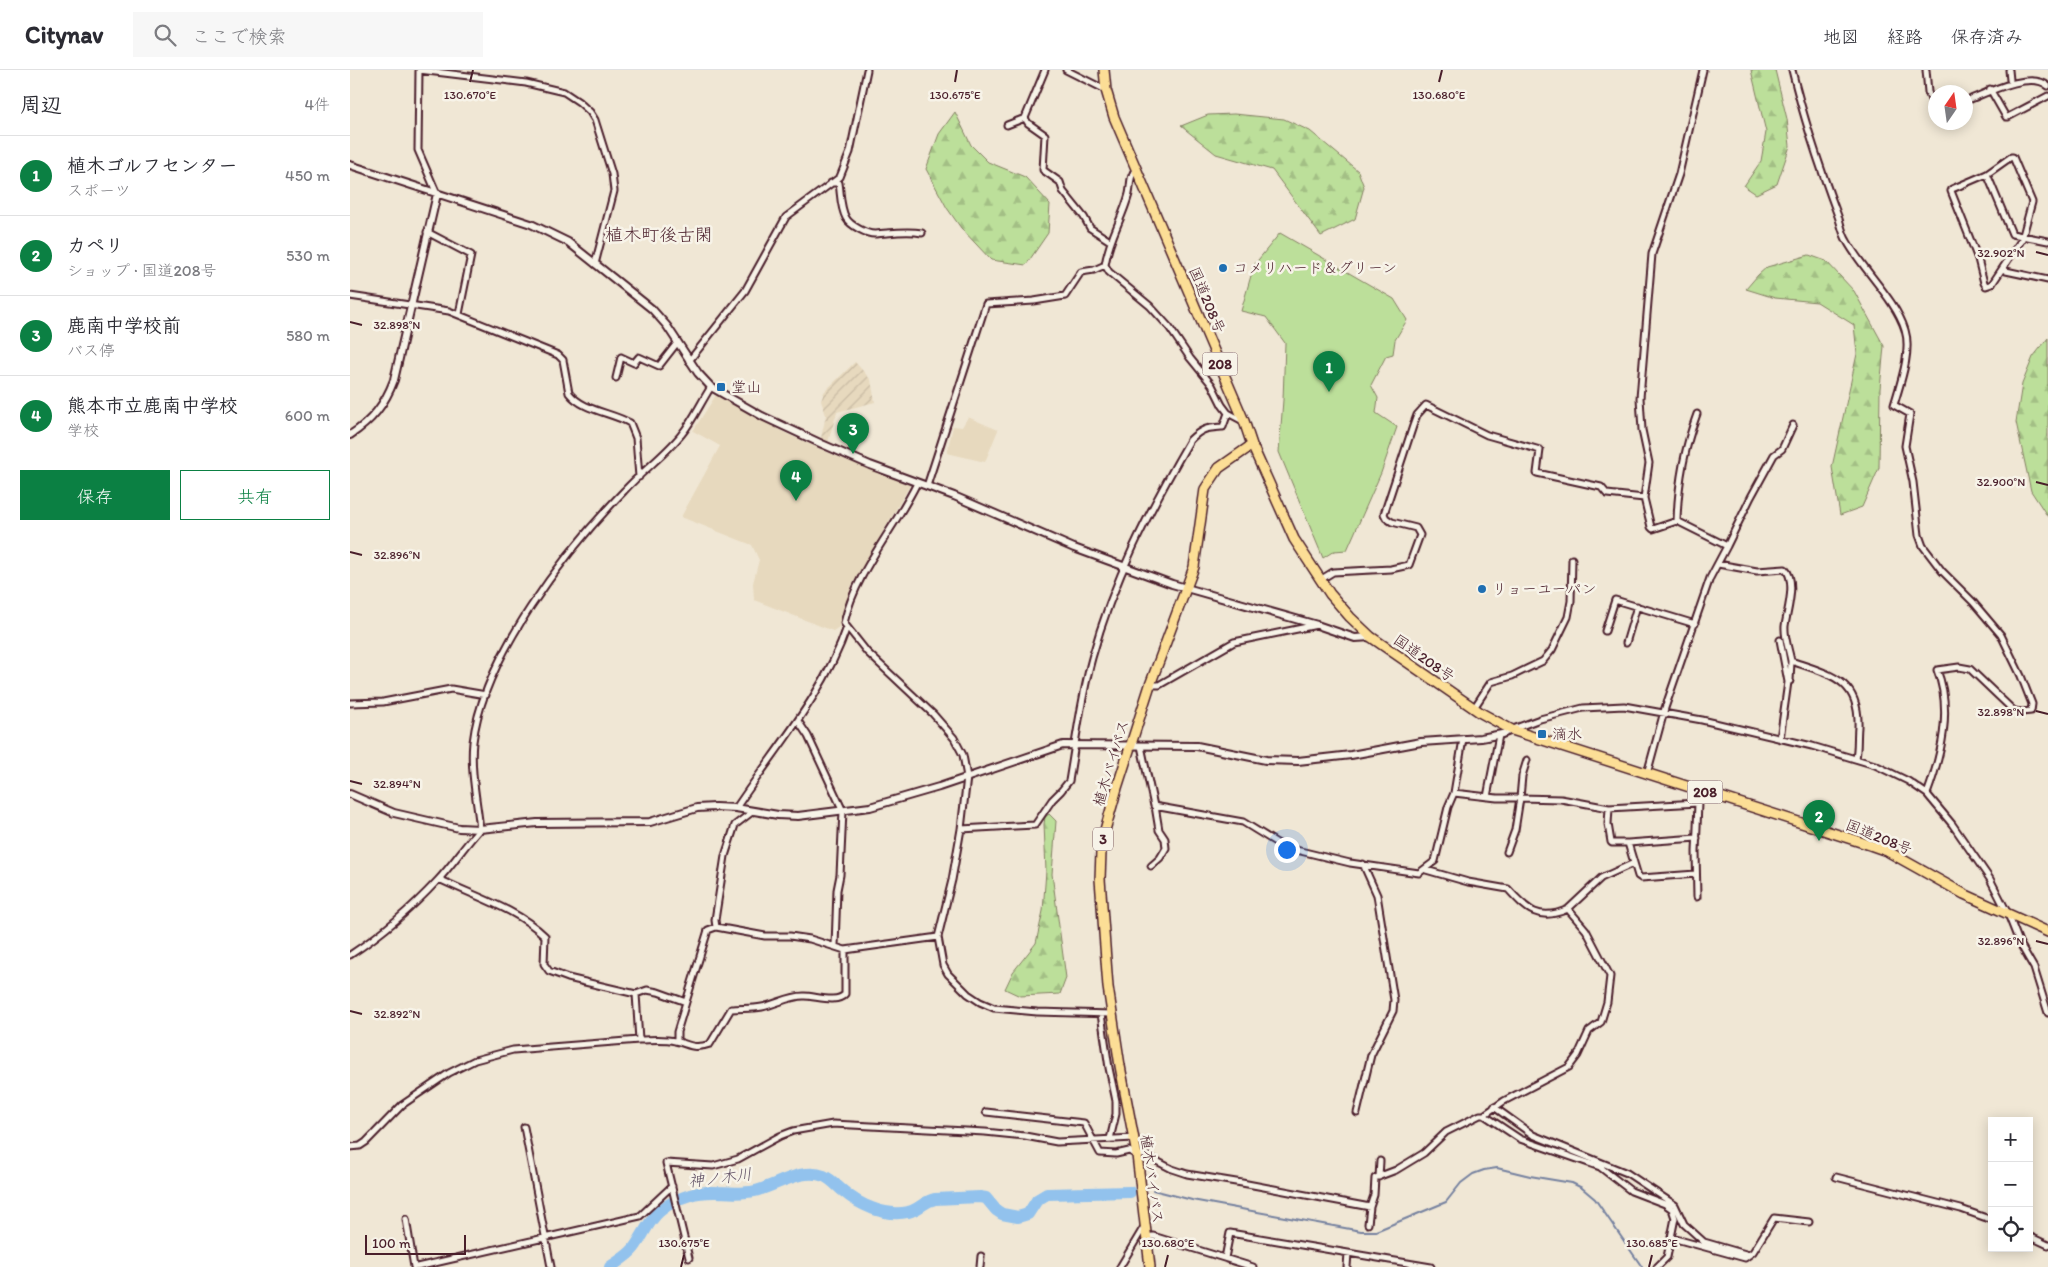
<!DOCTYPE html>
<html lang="ja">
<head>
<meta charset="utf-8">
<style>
	:root { --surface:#fff; --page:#f7f7f7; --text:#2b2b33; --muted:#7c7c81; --line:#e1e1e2; --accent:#0b8043 }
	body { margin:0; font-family:Itim,"Klee One",sans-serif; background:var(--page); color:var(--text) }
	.controls { position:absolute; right:15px; bottom:15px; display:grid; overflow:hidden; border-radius:0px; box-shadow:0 2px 12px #0003 }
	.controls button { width:45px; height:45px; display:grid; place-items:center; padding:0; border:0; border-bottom:1px solid var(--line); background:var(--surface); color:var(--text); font:25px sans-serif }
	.compass { position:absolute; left:1578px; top:15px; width:45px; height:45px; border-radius:50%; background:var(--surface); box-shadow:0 2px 12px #0003; rotate:13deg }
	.scale { position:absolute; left:15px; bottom:12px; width:101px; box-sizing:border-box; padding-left:5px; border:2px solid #4a1f2b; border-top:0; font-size:14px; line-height:18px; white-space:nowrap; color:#4a1f2b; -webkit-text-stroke:4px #f7f3e8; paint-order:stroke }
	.you { position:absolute; left:936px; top:779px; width:18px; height:18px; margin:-12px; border:4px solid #fff; border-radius:50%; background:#1a73e8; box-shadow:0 0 0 8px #1a73e833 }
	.badge { display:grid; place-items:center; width:32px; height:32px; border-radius:50%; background:var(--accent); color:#fff; font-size:16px; font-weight:700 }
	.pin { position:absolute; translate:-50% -41px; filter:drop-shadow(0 1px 2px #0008) }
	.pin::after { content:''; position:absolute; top:26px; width:18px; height:15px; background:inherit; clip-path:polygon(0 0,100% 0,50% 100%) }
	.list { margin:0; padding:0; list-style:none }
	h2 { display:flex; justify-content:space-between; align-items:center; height:65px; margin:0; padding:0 20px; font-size:21px }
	h2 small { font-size:16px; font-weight:400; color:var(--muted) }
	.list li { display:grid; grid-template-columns:32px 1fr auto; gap:15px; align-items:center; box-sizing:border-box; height:80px; padding:0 20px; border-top:1px solid var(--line) }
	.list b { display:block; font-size:19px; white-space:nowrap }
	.list p { margin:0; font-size:16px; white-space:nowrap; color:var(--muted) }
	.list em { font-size:16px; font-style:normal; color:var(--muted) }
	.actions { display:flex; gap:10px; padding:15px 20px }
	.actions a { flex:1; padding:11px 0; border:1px solid var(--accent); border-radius:0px; text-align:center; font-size:18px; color:var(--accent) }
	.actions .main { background:var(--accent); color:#fff }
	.icon { flex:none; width:28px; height:28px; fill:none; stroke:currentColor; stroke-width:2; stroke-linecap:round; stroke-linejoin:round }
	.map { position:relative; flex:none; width:1698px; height:1197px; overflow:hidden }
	header { display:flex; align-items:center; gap:30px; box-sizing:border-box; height:70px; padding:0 25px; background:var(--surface); border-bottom:1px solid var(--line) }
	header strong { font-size:24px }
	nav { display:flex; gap:28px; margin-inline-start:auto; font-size:18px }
	.search { width:350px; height:45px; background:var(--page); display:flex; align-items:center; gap:12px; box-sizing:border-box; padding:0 18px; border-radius:0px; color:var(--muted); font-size:19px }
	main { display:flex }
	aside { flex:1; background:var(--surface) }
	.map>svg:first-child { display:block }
	.built { fill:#e7d9be }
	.industrial { fill:url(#industrial-furrows) }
	.grass { fill:#bcdf9a; stroke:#837f62 }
	.forest { fill:url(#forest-firs); stroke:#837f62 }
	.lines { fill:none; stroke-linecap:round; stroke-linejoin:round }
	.stream { stroke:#75819f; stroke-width:2 }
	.river { stroke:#92c2ed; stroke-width:12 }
	.minor-casing { stroke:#4a1f2b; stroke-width:9 }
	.tertiary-casing { stroke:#4a1f2b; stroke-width:10 }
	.trunk-casing { stroke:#4a1f2b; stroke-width:12 }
	.minor { stroke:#f7f3e8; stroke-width:5 }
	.tertiary { stroke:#f7f3e8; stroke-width:6 }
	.trunk { stroke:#fcde96; stroke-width:9 }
	.ticks { fill:none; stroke:#4a1f2b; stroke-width:2 }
	.poi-dot { fill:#1f6fb2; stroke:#f7f3e8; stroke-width:2 }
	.labels { text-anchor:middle; stroke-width:5; stroke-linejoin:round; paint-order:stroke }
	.shield { fill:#f7f3e8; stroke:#7e5f64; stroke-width:1 }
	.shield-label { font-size:14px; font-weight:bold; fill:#4a1f2b }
	.poi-label { font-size:15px; fill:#4a1f2b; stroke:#f7f3e8; text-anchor:start }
	.street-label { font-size:15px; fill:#4a1f2b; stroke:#f7f3e8 }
	.water-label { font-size:16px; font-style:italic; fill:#605065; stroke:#f7f3e8 }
	.quarter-label { font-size:18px; fill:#4a1f2b; stroke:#f7f3e8 }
	.ticks-label { font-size:12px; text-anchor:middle; fill:#4a1f2b; stroke:#f7f3e8; stroke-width:5; stroke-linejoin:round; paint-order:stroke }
</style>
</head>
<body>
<header>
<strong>Citynav</strong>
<div class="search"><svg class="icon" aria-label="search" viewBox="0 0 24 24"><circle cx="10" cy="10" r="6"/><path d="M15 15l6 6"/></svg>ここで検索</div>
<nav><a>地図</a><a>経路</a><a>保存済み</a></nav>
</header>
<main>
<aside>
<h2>周辺<small>4件</small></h2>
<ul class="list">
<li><span class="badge">1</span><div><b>植木ゴルフセンター</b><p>スポーツ</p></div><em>450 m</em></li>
<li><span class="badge">2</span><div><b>カペリ</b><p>ショップ · 国道208号</p></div><em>530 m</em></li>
<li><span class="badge">3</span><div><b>鹿南中学校前</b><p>バス停</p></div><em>580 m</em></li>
<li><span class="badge">4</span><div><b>熊本市立鹿南中学校</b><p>学校</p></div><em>600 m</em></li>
</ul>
<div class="actions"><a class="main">保存</a><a>共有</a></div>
</aside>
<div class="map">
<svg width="1698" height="1197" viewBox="0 0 1698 1197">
	<defs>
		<pattern id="industrial-furrows" width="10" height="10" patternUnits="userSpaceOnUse" patternTransform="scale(1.25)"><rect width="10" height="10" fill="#e7d9be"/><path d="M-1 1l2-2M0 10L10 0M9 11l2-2" fill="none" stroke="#c8baa3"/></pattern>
		<pattern id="forest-firs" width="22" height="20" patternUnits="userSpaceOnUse" patternTransform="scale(1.25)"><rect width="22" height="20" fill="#bcdf9a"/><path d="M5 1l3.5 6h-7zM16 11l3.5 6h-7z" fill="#a3bf85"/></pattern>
	</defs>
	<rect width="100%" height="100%" fill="#f0e7d5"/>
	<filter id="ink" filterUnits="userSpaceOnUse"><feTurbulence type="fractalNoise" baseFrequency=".02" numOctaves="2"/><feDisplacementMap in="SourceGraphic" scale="10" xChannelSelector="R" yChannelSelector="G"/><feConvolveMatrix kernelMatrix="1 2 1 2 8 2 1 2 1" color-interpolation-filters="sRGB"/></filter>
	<g filter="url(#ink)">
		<path class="built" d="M 366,325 L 435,363 L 486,386 L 560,415 L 501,517 L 489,557 L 483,561 L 404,530 L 403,513 L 409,490 L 402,475 L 331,447 L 370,376 L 343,361 Z
			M 618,347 L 648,360 L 635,392 L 597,383 L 603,356 L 612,357 Z"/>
		<path class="industrial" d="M 505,292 L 521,310 L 525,332 L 487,342 L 478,372 L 471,368 L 476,345 L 471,331 L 474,322 Z"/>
		<path class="grass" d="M 930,163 L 1044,229 L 1057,250 L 1045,270 L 1043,284 L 1036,286 L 1021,315 L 1028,328 L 1026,343 L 1047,357 L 1031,403 L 997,480 L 984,481 L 973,488 L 929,382 L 933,330 L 935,273 L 916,247 L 891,241 L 904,195 Z"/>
		<path class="forest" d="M 1401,0 L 1425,0 L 1437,49 L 1440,76 L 1427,114 L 1406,124 L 1394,116 L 1411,91 L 1416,62 Z
			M 605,42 L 621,75 L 638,92 L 675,107 L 700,134 L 698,163 L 676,195 L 641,190 L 611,158 L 597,138 L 576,99 L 589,64 Z
			M 884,44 L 934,49 L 960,61 L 1008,101 L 1014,117 L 1005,149 L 971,166 L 922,100 L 866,84 L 831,56 L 858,45 Z
			M 1459,185 L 1476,191 L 1504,221 L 1534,276 L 1530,319 L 1529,398 L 1512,437 L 1490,445 L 1482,397 L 1507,284 L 1504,255 L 1467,232 L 1425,228 L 1396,219 L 1408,205 L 1417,197 Z
			M 1698,268 L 1698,447 L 1681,421 L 1666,352 L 1672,314 L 1683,287 Z
			M 699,744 L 706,751 L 702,804 L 716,908 L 710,924 L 670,926 L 655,919 L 663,902 L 686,873 L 693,841 L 696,801 L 694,754 L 695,747 Z"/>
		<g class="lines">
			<path class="stream" d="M 803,1120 L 842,1130 L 1011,1161 L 1026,1161 L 1096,1132 L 1111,1113 L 1123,1104 L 1134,1100 L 1147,1098 L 1180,1106 L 1222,1113 L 1232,1118 L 1245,1129 L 1292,1197"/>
			<path class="river" d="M 260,1197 C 268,1191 278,1186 284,1178 C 293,1166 298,1151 310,1141 C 318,1134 330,1128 340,1125 C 361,1118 383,1126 405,1121 C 426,1116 452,1097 474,1106 C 481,1109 487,1116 492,1120 C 509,1135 535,1147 558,1142 C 569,1140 574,1131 585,1129 L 630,1127 L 636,1128 L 646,1140 L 652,1144 L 668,1147 L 678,1144 L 687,1130 L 697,1124 L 780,1122"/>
			<defs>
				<path id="minor" d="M 69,0 L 176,13 L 214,22 L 229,32 L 240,42 L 245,50 L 262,104 L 264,121 L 245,194
					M 69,0 L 68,80 L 87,124
					M 716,0 L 756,20
					M 1442,0 C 1454,50 1470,98 1488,146 C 1491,154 1492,163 1497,171 C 1512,199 1546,230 1555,260 C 1562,282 1550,314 1544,335 L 1560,344 L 1555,376 L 1563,412 L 1569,465 L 1573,476 L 1592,501 L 1623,532 L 1651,565 L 1671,606 L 1682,634 L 1681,641 L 1672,642 L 1664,641 L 1620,599 L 1609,597 L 1587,600 C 1603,640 1591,686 1577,724
					M 1576,0 L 1578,22 L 1583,35 L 1586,35
					M 1659,0 L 1660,10
					M 1640,19 L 1656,47 L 1658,47 L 1698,26
					M 1616,31 C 1634,24 1681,0 1698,16
					M 675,48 L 678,53 L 695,65 L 693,100 L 710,112 L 713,121 L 734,147 L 740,158 L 760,171
					M 657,55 L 675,48 L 695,0
					M 1661,87 L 1663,87 L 1682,132 L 1672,169 L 1642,214 L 1636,216 L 1634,213 L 1628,189 L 1601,121 L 1602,119 L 1637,104 Z
					M 786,99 C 779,106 781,115 779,124 C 772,150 759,168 755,195 L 759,202 L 800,236 L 819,257 L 840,288 L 862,315 L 872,335 L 878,343 L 893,351
					M 1637,104 L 1662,164 L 1698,171
					M 481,113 L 489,113 C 491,125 490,137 496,148 C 500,155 517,165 526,164 C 541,163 556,160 572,163
					M 77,162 L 121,185 L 109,244
					M 1653,199 L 1656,201 L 1698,210
					M 0,226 L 99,241 L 208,285 L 213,290 L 219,323 C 233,341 261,342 280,353 L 286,368 L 289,407
					M 339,291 L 395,221 L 436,147 L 490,107 L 500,82 L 517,0
					M 266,308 L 271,287 L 284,293 L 289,287 L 309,296 L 327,273
					M 567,413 C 544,460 506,501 494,553 L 517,582 L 583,644 L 604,668 L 613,685 L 617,707 L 611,759 L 602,810 L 588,867 L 593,895 L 598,904 L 618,924 L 630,932 L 644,938 L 687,942 L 762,944
					M 577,416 L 636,234 L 684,231 L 715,226 L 731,202 L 744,200 L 755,195
					M 1327,451 C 1328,414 1334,379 1347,344
					M 1377,476 L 1401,427 L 1424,385 L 1432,379 L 1443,355
					M 1368,494 L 1407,501 L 1435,499 C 1447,511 1437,541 1435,556 C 1434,567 1439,580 1441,591 C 1479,604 1510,609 1508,657 C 1507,668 1508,679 1506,688
					M 970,510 L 983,502 L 1041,499 L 1059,495 L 1070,465 L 1066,458 L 1042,452 L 1036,448 L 1034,444 L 1063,356 L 1067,345 L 1076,335 L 1137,365 L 1190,380 L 1187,403 L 1251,417 L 1257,424 L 1294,428
					M 1255,561 L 1265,530 L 1345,554
					M 1430,570 L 1438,612 L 1430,669
					M 1276,573 L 1287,536
					M 1438,612 L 1440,611 L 1441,591
					M 800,615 L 809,615 L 884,572 L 967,555
					M 0,633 L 33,632 L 101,619 L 136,625
					M 1124,638 L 1141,612 L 1162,606 L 1193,591 L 1202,580 L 1218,547 L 1221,531 L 1222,489
					M 448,651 L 458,666 L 493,741 L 490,805 L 487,820 L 485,876
					M 1163,659 L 1190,649 L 1233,638 L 1274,636 L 1352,650 L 1462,676 L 1525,695 L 1558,711 L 1577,724 L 1602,754 L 1640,809 L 1658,844 L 1669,872 L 1684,898 L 1698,943
					M 791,676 L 804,736 L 893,752 L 927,773 L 942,779 L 1000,793 L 1069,803 L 1085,791 L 1098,737 L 1104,723 L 1113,669
					M 1297,704 L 1315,638 L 1360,508 L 1377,476 L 1327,451 L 1303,459 L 1301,457 L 1294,428 L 1299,393 L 1292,360 L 1290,328 L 1302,184 L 1329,104 L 1353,0
					M 1104,723 L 1147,728 L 1170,728 L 1172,706 L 1177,690
					M 1137,727 L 1149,665
					M 386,738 C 425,679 474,625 497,557
					M 1259,738 L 1258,754 L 1261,772 L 1262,773 L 1278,773
					M 611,759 L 685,755 L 702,730 L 711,721 L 719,711 C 726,670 731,628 742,588 C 763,510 800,439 840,370 C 852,358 857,358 873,357 L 878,343
					M 1157,782 L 1165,760 L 1170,728 L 1211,729 L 1259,738 L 1348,733
					M 801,796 L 810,788 L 816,778 L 815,769 L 809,760 L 805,736
					M 1076,800 L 1118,812 L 1158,819 C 1177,840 1189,852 1218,839 L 1236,860 L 1260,906 L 1257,932 L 1251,952 L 1239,961 L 1228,985 L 1219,997 L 1154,1031 L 1134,1045
					M 1346,804 L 1291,808 L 1288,806 L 1278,773 L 1347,768
					M 89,809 C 124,826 167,839 195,866 L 194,894 L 199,901 L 218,908 L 286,924 L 297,920 L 308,922 L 336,932 L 358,860 L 366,857 L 415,866 L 440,866 L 460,869 L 495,880 L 588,867
					M 1347,827 L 1346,782 L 1348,733 L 1351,721
					M 1218,839 L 1251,808 L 1284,793
					M 366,857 L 365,850 L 375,786 L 385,755 L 402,742
					M 0,885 C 32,864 62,838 88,810 C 103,794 115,775 130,759 C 127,731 120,700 123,672 C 133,587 216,481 274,421 C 292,401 314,386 331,365 C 343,351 351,332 361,317
					M 751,944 L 759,998 L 766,1031 L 766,1044 L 760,1069
					M 289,970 C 300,970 313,968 325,971 C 339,974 343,980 360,974 L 381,939 C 391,938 402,939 412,937 C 427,934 439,926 454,926 C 466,926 487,934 495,924 L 495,880
					M 327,971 L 327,962 L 336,932
					M 1144,1037 L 1183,1065 L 1277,1103 L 1325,1135 L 1334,1154 L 1354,1172 L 1399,1185
					M 636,1042 L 734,1053 L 750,1083 L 766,1084 L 779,1081 L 787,1085 L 795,1085 L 822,1099 L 837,1104 L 892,1113 L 1020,1137 L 1024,1125 L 1025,1108 L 1046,1100 L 1074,1083 L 1096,1062 L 1130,1045 L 1134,1045 L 1170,1069 L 1250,1097 L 1281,1121 L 1315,1134 L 1322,1139 L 1325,1148 L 1317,1187 L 1307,1197
					M 1007,1043 L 1021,985 L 1043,941 L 1044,930 L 1027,825 L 1013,794
					M 174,1057 L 201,1197
					M 0,1077 L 10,1076 L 16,1072 L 52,1035 L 99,1003 L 125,990 L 163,980 L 289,970 L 286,924
					M 1029,1107 L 1030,1091
					M 1486,1107 L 1611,1139 L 1642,1150
					M 56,1149 L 64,1197
					M 1018,1154 L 1020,1137
					M 1679,1166 L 1698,1175
					M 796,1167 L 803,1166 L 903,1197
					M 1322,1168 L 1395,1188 L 1403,1182 L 1424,1148 L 1459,1152
					M 339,1188 L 316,1093 L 363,1096 L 388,1089 L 430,1066 L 443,1061 L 483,1054 L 635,1062 L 675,1066 L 707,1072 L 784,1068
					M 875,1188 L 880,1163 L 1081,1197
					M 67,1197 L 290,1146 L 322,1116
					M 630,1197 L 631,1186
					M 770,1197 L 795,1155
					M 997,1197 L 998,1183"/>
				<path id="tertiary" d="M 0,95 L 181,154 L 218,172 L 302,239 L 317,256 L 348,303 L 361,317 L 412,346 L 472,374 L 520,395 L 604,426 L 724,478 L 822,514 L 967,555 L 1005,568 L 1021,567
					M 0,365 C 22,351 35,334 44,310 L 87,124
					M 0,724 L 44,743 L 109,758 L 130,759 L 187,753 L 300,752 L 347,738 L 365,737 L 386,738 L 428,745 L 448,746 L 520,737 L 589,717 L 713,675 L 847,676 L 916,690 L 948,691 L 1001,685 L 1071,672 L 1131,668 L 1152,664 L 1162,660"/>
				<path id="trunk" d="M 754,0 L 756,20 L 764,47 L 894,351 L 902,375 L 944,469 L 980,524 L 1000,547 L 1021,567 L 1131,643 L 1162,660 L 1520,775 L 1537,781 L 1614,824 L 1698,862
					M 800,1197 L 787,1085 L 770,996 L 758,917 L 750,809 L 751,782 L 755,760 L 767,718 L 800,615 L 844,497 L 855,419 L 869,398 L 902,375"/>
			</defs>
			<use href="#minor" class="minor-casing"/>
			<use href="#tertiary" class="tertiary-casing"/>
			<use href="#trunk" class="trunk-casing"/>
			<use href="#minor" class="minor"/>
			<use href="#tertiary" class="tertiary"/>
			<use href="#trunk" class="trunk"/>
		</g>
	</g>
	<path class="ticks" d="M 120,12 L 123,0M 605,12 L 607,0M 1089,12 L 1092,0M 1686,182 L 1698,185M 0,252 L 12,255M 1686,412 L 1698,415M 0,482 L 12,485M 1686,641 L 1698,644M 0,711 L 12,714M 1686,871 L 1698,874M 0,941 L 12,944M 331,1197 L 334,1185M 815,1197 L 818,1185M 1299,1197 L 1302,1185"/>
	<g class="poi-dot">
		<circle cx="873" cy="198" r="5"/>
		<rect x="366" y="312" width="10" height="10" rx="2.5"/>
		<circle cx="1132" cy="519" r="5"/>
		<rect x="1187" y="659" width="10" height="10" rx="2.5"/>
	</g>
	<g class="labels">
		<g class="shield">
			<rect x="852.5" y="282.5" width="35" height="23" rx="4"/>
			<rect x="1337.5" y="710.5" width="35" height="23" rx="4"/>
			<rect x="743" y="757.5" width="20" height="23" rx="4"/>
		</g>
		<g class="shield-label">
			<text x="870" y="299">208</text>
			<text x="1355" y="727">208</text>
			<text x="753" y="774">3</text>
		</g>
		<g class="poi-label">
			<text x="883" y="203">コメリハード＆グリーン</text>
			<text x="381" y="322">堂山</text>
			<text x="1142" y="524">リョーユーパン</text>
			<text x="1202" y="669">滴水</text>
		</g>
		<g class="street-label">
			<text transform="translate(857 230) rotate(67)" y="5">国道208号</text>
			<text transform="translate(1074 588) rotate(35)" y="5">国道208号</text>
			<text transform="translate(761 693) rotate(-73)" y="5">植木バイパス</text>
			<text transform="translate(1529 767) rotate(22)" y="5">国道208号</text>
			<text transform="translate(802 1109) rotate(82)" y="5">植木バイパス</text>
		</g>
		<g class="water-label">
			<text transform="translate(370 1107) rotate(-7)" y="6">神ノ木川</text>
		</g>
		<g class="quarter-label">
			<text x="309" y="171">植木町後古閑</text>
		</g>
	</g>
	<g class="ticks-label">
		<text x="120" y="29">130.670°E</text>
		<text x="605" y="29">130.675°E</text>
		<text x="1089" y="29">130.680°E</text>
		<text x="1651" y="187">32.902°N</text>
		<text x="47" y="259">32.898°N</text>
		<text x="1651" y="416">32.900°N</text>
		<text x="47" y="489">32.896°N</text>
		<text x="1651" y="646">32.898°N</text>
		<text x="47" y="718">32.894°N</text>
		<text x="1651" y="875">32.896°N</text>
		<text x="47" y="948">32.892°N</text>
		<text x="334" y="1177">130.675°E</text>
		<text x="818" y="1177">130.680°E</text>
		<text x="1302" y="1177">130.685°E</text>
	</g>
</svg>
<div class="controls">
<button>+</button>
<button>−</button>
<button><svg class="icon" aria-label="locate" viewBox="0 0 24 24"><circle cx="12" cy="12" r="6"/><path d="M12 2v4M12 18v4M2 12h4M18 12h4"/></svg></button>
</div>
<svg class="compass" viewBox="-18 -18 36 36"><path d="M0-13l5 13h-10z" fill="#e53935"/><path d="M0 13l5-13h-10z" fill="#7c7c81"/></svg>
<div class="scale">100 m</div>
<div class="you"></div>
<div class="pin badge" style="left:979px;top:322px">1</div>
<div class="pin badge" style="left:1469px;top:771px">2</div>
<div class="pin badge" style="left:503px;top:384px">3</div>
<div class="pin badge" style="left:446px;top:431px">4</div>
</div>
</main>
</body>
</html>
